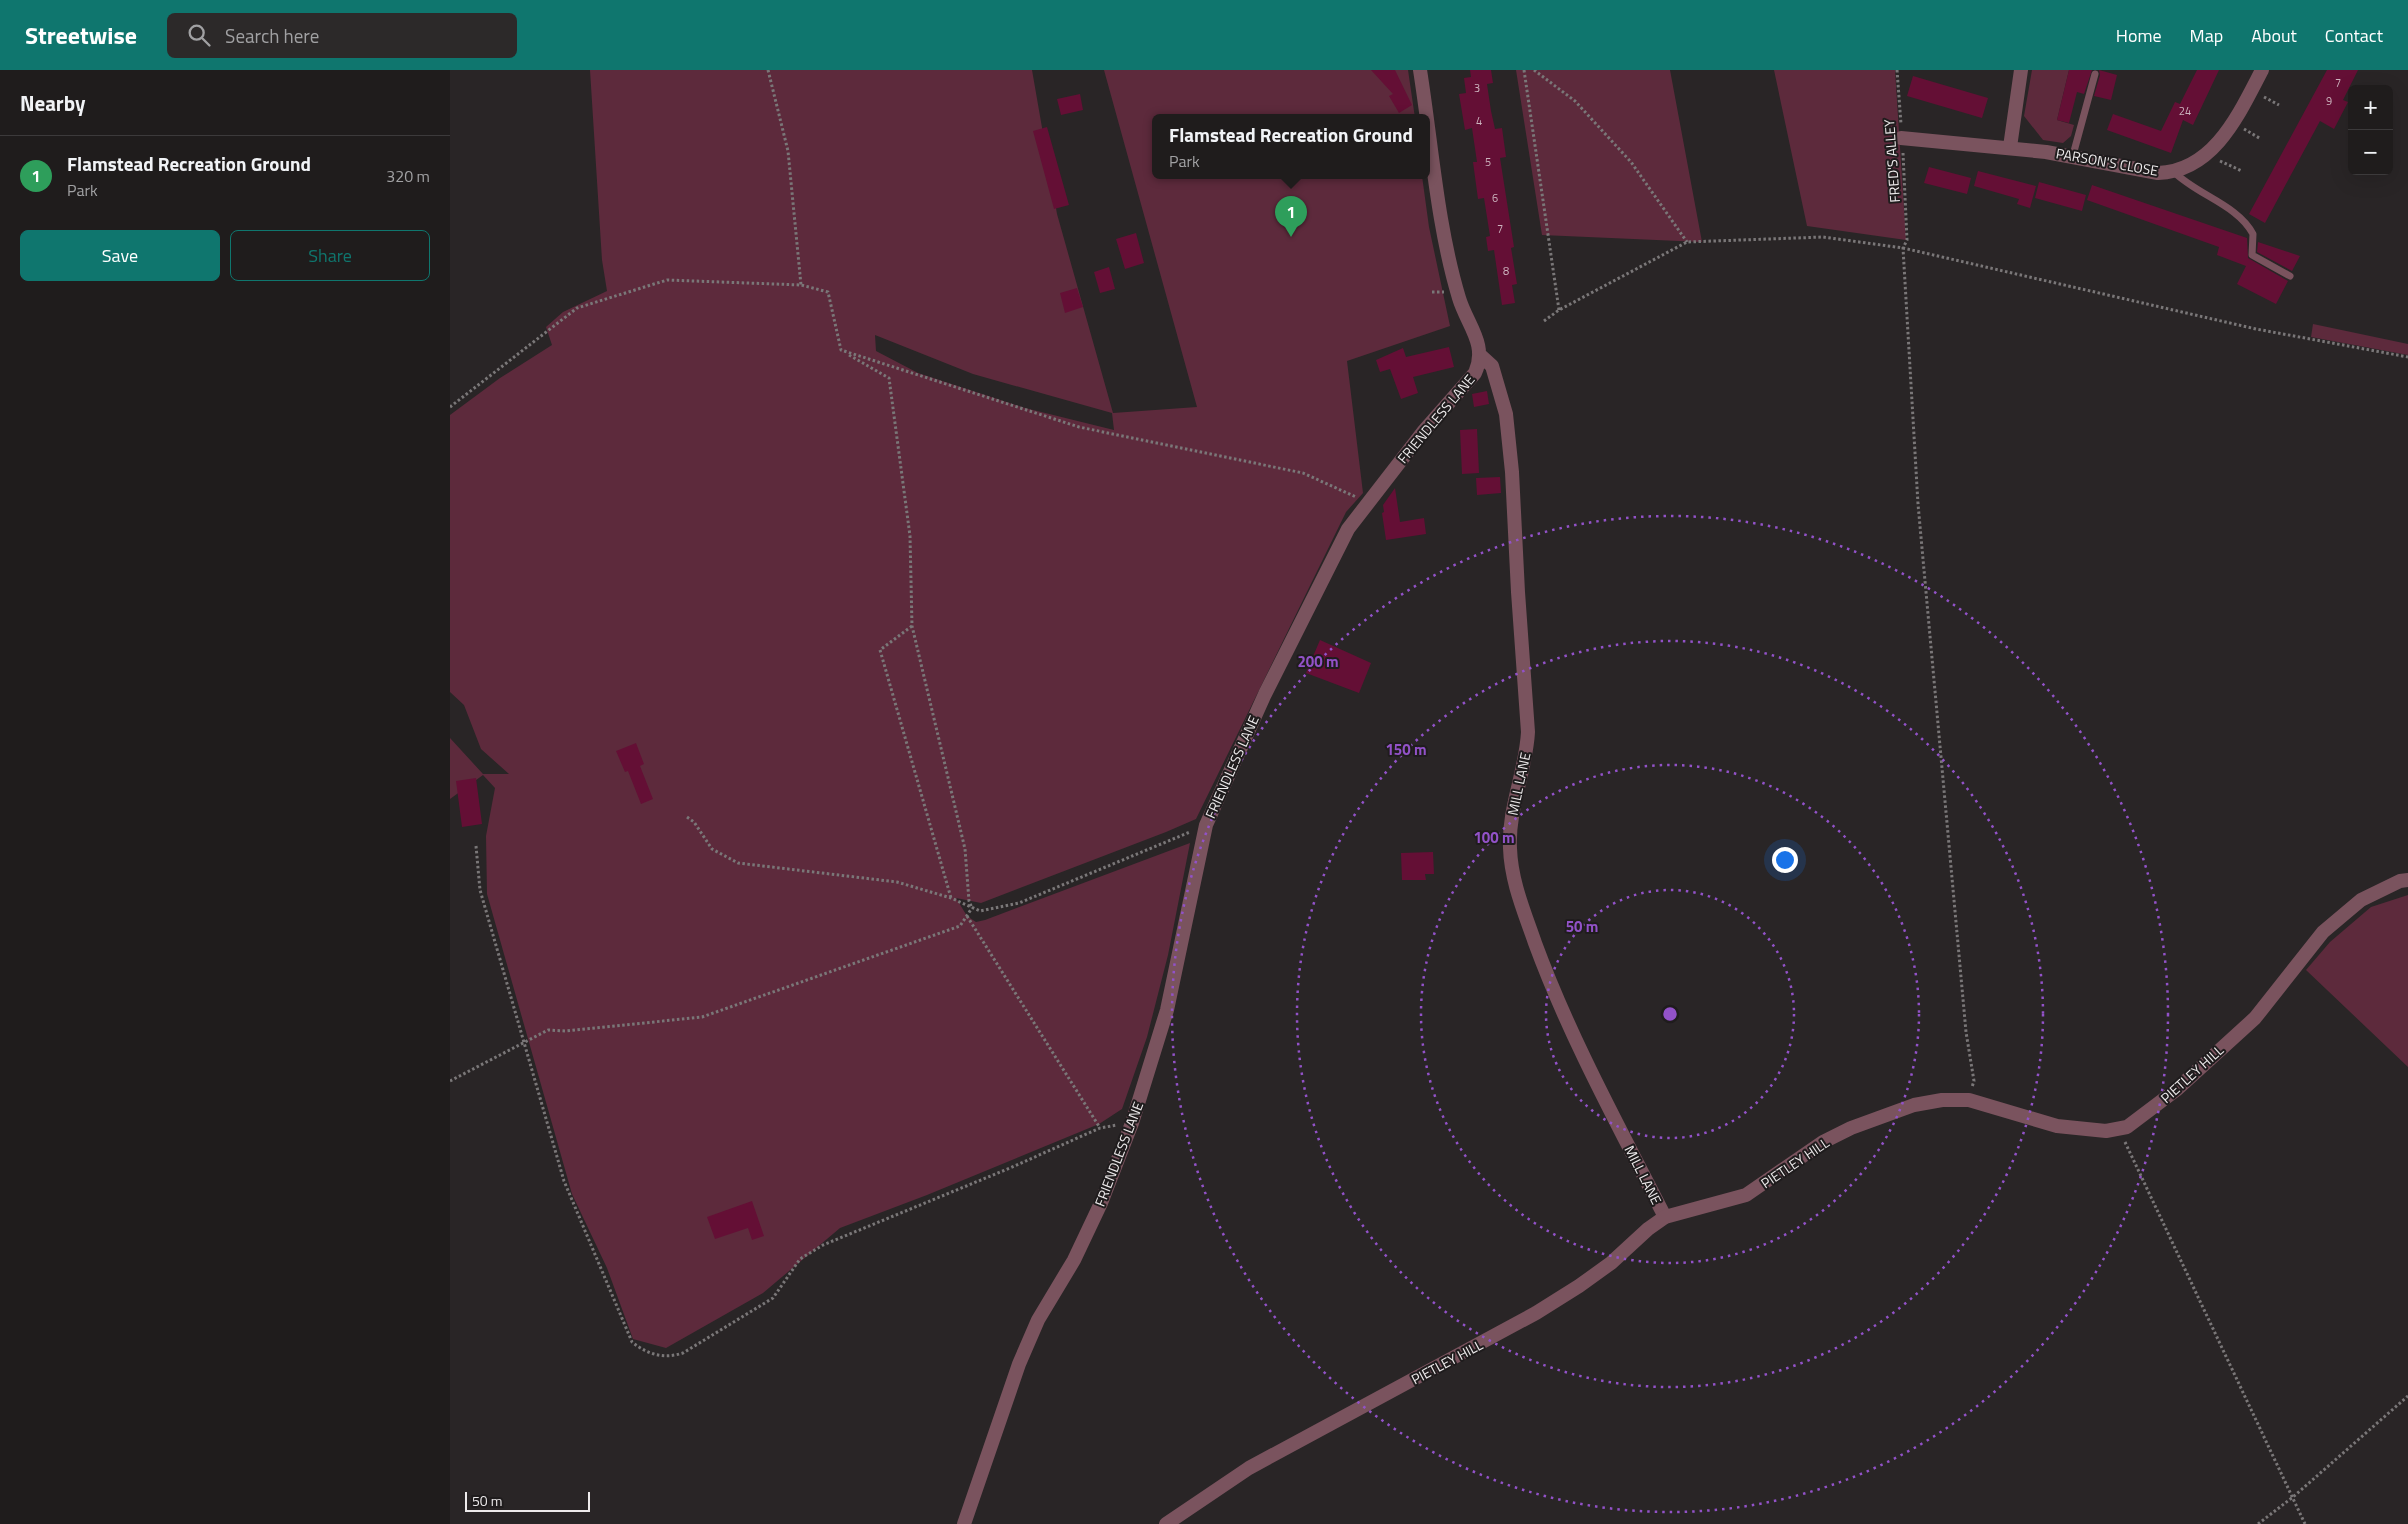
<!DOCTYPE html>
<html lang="en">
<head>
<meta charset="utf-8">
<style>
	:root { --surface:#1f1c1c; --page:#2c2929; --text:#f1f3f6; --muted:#a1a1a3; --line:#3c3a3b; --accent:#0f766e }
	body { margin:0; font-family:"Titillium Web",sans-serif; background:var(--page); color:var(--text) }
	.controls { position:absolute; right:15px; top:15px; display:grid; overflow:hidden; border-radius:8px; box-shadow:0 5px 20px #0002 }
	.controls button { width:45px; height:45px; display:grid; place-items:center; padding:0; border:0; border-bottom:1px solid var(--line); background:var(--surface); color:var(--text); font:25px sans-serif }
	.scale { position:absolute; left:15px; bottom:12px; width:125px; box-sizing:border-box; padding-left:5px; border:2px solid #eeebec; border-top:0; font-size:14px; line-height:18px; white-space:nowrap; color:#eeebec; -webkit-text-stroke:4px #1f1c1d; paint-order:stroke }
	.you { position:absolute; left:1334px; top:789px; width:18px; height:18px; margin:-12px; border:4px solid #fff; border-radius:50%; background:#1a73e8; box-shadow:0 0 0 8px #1a73e833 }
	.badge { display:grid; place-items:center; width:32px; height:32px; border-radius:50%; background:var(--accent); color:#fff; font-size:16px; font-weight:700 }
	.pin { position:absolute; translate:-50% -41px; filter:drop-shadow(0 1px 2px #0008) }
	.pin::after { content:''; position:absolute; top:26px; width:18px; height:15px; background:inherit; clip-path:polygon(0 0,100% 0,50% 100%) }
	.popup { position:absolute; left:702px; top:44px; width:278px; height:65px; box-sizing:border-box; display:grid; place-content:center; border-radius:8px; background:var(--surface); filter:drop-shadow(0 1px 4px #0005); font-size:16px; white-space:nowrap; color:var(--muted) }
	.popup b { font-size:19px; color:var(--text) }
	.popup::after { content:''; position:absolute; left:50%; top:100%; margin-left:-10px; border:10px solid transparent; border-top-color:var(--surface) }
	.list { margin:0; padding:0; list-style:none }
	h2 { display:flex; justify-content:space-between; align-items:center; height:65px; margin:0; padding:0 20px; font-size:21px }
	h2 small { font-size:16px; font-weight:400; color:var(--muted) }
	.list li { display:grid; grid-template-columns:32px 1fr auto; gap:15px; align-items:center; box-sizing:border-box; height:80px; padding:0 20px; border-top:1px solid var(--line) }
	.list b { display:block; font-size:19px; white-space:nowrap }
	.list p { margin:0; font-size:16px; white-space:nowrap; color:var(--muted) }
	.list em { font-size:16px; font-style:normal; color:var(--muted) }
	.actions { display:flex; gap:10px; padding:15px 20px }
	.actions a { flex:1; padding:11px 0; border:1px solid var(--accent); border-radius:8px; text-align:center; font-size:18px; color:var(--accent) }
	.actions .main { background:var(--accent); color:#fff }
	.icon { flex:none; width:28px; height:28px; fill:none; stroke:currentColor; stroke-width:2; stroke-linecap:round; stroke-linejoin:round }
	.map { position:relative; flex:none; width:1958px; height:1454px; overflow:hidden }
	header { display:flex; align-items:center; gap:30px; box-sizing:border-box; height:70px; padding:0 25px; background:var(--accent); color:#fff }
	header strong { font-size:24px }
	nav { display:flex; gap:28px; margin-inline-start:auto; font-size:18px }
	.search { width:350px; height:45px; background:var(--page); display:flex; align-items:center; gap:12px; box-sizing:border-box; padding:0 18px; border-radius:8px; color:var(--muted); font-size:19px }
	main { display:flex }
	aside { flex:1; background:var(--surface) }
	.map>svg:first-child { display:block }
	.green { fill:#5d2a3c; fill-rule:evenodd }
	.building { fill:#640f35 }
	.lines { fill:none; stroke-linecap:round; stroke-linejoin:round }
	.path { stroke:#7a7778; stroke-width:3; stroke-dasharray:2.5 2.5; stroke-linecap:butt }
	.service { stroke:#7a535e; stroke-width:7 }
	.minor { stroke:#7a535e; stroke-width:14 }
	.tertiary { stroke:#7a535e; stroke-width:14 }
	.ring { fill:none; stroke:#9252c8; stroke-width:2.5; stroke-dasharray:2.5 5 }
	.labels { text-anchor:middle; stroke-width:4; stroke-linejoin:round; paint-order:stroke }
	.number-label { font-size:11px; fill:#ccb4be }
	.street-label { font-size:14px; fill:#eeebec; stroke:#1f1c1d }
	.centre { fill:#9252c8; stroke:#1f1c1d; stroke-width:2.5 }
	.ring-label { font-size:15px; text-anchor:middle; font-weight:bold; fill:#9252c8; stroke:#1f1c1d; stroke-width:4; stroke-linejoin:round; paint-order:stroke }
</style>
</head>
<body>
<header>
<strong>Streetwise</strong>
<div class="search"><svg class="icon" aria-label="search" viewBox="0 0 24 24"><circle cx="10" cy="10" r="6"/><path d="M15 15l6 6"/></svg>Search here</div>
<nav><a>Home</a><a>Map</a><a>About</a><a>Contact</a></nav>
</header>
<main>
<aside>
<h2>Nearby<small></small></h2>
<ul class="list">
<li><span class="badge" style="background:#2e9e5b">1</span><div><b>Flamstead Recreation Ground</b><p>Park</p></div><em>320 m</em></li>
</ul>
<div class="actions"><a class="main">Save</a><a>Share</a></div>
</aside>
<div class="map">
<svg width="1958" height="1454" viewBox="0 0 1958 1454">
	<rect width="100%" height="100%" fill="#292526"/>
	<path class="green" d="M 140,0 L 582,0 L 607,144 L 663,343 L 747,337 L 654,0 L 958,0 L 965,48 L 706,48 L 706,106 L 972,106 L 979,157 L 1000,256 L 897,291 L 913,423 L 896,442 L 746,749 L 716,762 L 531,833 L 506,828 L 517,846 L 526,852 L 535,850 L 740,773 L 718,885 L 697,967 L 672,1039 L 649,1054 L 477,1125 L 390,1158 L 313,1223 L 216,1278 L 183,1269 L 157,1198 L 122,1124 L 37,824 L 36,766 L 45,718 L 33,705 L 0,729 L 0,668 L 33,704 L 59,704 L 31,679 L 14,635 L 0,622 L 0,345 L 50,308 L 102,275 L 96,257 L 113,242 L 157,221 L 152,190 ZM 425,265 L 523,304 L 662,343 L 664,360 L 575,338 L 468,303 L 426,281 Z
		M 1066,0 L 1220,0 L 1252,172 L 1092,165 Z
		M 1324,0 L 1445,0 L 1456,170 L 1357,156 Z
		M 1582,0 L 1619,0 L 1607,50 L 1624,55 L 1621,66 L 1613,73 L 1593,70 L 1574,46 Z
		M 1863,254 L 1958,274 L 1958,285 L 1861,267 Z
		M 1958,825 L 1958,997 L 1856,900 L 1880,872 L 1921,837 Z"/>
	<path class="building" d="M 921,0 L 945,0 L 962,35 L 949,43 L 939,26 L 943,24 Z
		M 1020,0 L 1041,0 L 1043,13 L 1037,14 L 1041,41 L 1045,59 L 1052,58 L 1056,87 L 1050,88 L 1064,177 L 1061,178 L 1067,214 L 1062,215 L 1065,233 L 1052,235 L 1044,180 L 1038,181 L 1036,167 L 1040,166 L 1034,128 L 1028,129 L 1023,92 L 1027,92 L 1022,58 L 1015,60 L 1009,24 L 1016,23 L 1014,8 L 1021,7 Z
		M 1619,0 L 1642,0 L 1634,24 L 1627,22 L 1619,53 L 1607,50 Z
		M 1649,0 L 1667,5 L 1661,30 L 1644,26 L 1650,5 Z
		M 1747,0 L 1769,0 L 1743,55 L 1733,50 L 1721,83 L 1657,60 L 1663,44 L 1711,61 L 1725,32 L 1730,34 Z
		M 1877,0 L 1908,0 L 1893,30 L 1898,32 L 1884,59 L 1870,51 L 1815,153 L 1799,144 Z
		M 1463,6 L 1538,28 L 1532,48 L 1457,26 Z
		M 630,24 L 633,40 L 611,45 L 607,29 Z
		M 597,57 L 619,135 L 604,139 L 583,61 Z
		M 1479,97 L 1521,108 L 1517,124 L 1474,113 Z
		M 1528,101 L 1586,116 L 1580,138 L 1567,134 L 1569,129 L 1524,116 Z
		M 1589,112 L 1636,125 L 1632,141 L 1585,128 Z
		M 1642,115 L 1797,168 L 1798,188 L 1838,211 L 1826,234 L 1787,214 L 1796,196 L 1767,185 L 1769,177 L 1637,130 Z
		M 686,163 L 694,193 L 675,199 L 666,169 Z
		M 1808,172 L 1850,186 L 1842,201 L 1807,182 Z
		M 659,197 L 665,219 L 650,223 L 644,202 Z
		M 627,218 L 633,237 L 615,243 L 610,223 Z
		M 999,277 L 1004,297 L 963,307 L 968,323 L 951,329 L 940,299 L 930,302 L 926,290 L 953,278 L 956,287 Z
		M 1037,321 L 1039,334 L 1024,337 L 1022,324 Z
		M 1027,359 L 1029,403 L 1012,404 L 1010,360 Z
		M 1050,407 L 1051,423 L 1027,425 L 1026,408 Z
		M 945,418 L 950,452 L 974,448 L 976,464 L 936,470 L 932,443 L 934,442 L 933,435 Z
		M 870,570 L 921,593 L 909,623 L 856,603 Z
		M 186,673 L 194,694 L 190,696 L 203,729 L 191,734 L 178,701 L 175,702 L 166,681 Z
		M 26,708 L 32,754 L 12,757 L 6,711 Z
		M 983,782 L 984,804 L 975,804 L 976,810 L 952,810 L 951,783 Z
		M 302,1131 L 314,1166 L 302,1170 L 298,1158 L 265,1169 L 257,1147 Z"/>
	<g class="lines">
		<path class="path" d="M 318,0 L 338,81 L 351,215
			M 1074,0 L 1109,240
			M 1084,0 L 1125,31 L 1181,92 L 1237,172
			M 1447,0 L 1451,54
			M 1814,27 L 1829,35
			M 1794,59 L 1811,69
			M 1453,83 L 1457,170 L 1453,178 L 1468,434 L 1516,962 L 1524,1011 L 1522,1017
			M 1770,91 L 1792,101
			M 982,222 L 994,222
			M 1094,251 L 1109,240 L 1237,172 L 1373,167 L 1453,178 L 1806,259 L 1958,287
			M 399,285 L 439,308 L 460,466 L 462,556 L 515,779 L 519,831 L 522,838
			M 0,337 L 127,238 L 217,210 L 351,215 L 378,222 L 391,280 L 629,357 L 853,403 L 906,427
			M 462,556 L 430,580 L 501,828
			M 237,747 L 244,752 L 262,779 L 288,793 L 447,812 L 501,828 L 530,841 L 569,833 L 740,762
			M 26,776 L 30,820 L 114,1111 L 182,1272 C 198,1285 214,1289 233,1283 L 323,1228 L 350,1189 L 373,1175 L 560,1098 L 650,1058 L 667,1055
			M 517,846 L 650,1058
			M 0,1011 L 98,960 L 116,961 L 252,947 L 510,856 L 522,838
			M 1675,1072 L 1855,1454
			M 1808,1454 L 1843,1427 L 1958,1326"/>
		<path class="service" d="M 1623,85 L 1645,4
			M 1724,102 C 1747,125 1788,135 1803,164 L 1802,185 L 1840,206"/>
		<path class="minor" d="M 1451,68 L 1596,82 L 1708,103 C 1764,101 1789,44 1812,0
			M 1560,77 L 1571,0
			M 1031,286 L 1042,296 L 1056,344 L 1062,402 L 1068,522 L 1078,662 C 1076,701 1058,738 1060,778 C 1061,811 1074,841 1085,873 C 1120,968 1169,1057 1215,1147
			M 514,1454 L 569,1294 L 588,1250 L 624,1190 L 651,1133 L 682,1053 L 717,940 L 756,755 L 815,624 L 898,459 L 973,362 L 1025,303 C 1038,274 1017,255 1009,228 C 987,155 982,76 970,0"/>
		<path class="tertiary" d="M 716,1454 L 799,1398 L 1086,1243 L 1129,1216 L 1161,1193 L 1198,1159 L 1215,1147 L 1296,1125 L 1373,1072 L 1401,1058 L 1464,1035 L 1492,1030 L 1519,1030 L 1607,1056 L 1656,1061 L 1677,1057 L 1726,1020 L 1805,948 L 1873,862 L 1911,830 L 1950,811 L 1958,810"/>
	</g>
	<g class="ring">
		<circle cx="1220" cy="944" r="124"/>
		<circle cx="1220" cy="944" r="249"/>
		<circle cx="1220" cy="944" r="373"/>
		<circle cx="1220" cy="944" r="498"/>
	</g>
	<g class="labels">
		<g class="number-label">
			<text x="1888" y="17">7</text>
			<text x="1027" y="22">3</text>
			<text x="1879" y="35">9</text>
			<text x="1735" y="45">24</text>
			<text x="1029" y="55">4</text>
			<text x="1038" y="96">5</text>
			<text x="1045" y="132">6</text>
			<text x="1050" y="163">7</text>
			<text x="1056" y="205">8</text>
		</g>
		<g class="street-label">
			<text transform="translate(1442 91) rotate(-94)" y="5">FRED'S ALLEY</text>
			<text transform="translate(1657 92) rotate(10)" y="5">PARSON'S CLOSE</text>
			<text transform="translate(986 349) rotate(-50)" y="5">FRIENDLESS LANE</text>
			<text transform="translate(782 697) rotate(-66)" y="5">FRIENDLESS LANE</text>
			<text transform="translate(1069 714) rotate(-78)" y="5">MILL LANE</text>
			<text transform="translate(1742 1004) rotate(-42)" y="5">PIETLEY HILL</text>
			<text transform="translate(669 1084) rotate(-69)" y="5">FRIENDLESS LANE</text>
			<text transform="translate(1345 1093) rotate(-34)" y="5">PIETLEY HILL</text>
			<text transform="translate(1193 1105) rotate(63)" y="5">MILL LANE</text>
			<text transform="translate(997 1292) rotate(-28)" y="5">PIETLEY HILL</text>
		</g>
	</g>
	<circle cx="1220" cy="944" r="8" class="centre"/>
	<g class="ring-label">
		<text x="868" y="597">200 m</text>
		<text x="956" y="685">150 m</text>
		<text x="1044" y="773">100 m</text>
		<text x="1132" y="862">50 m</text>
	</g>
</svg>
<div class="controls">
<button>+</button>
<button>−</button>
</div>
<div class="scale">50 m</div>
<div class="you"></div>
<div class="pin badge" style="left:841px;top:167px;background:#2e9e5b">1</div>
<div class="popup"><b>Flamstead Recreation Ground</b>Park</div>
</div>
</main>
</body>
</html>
